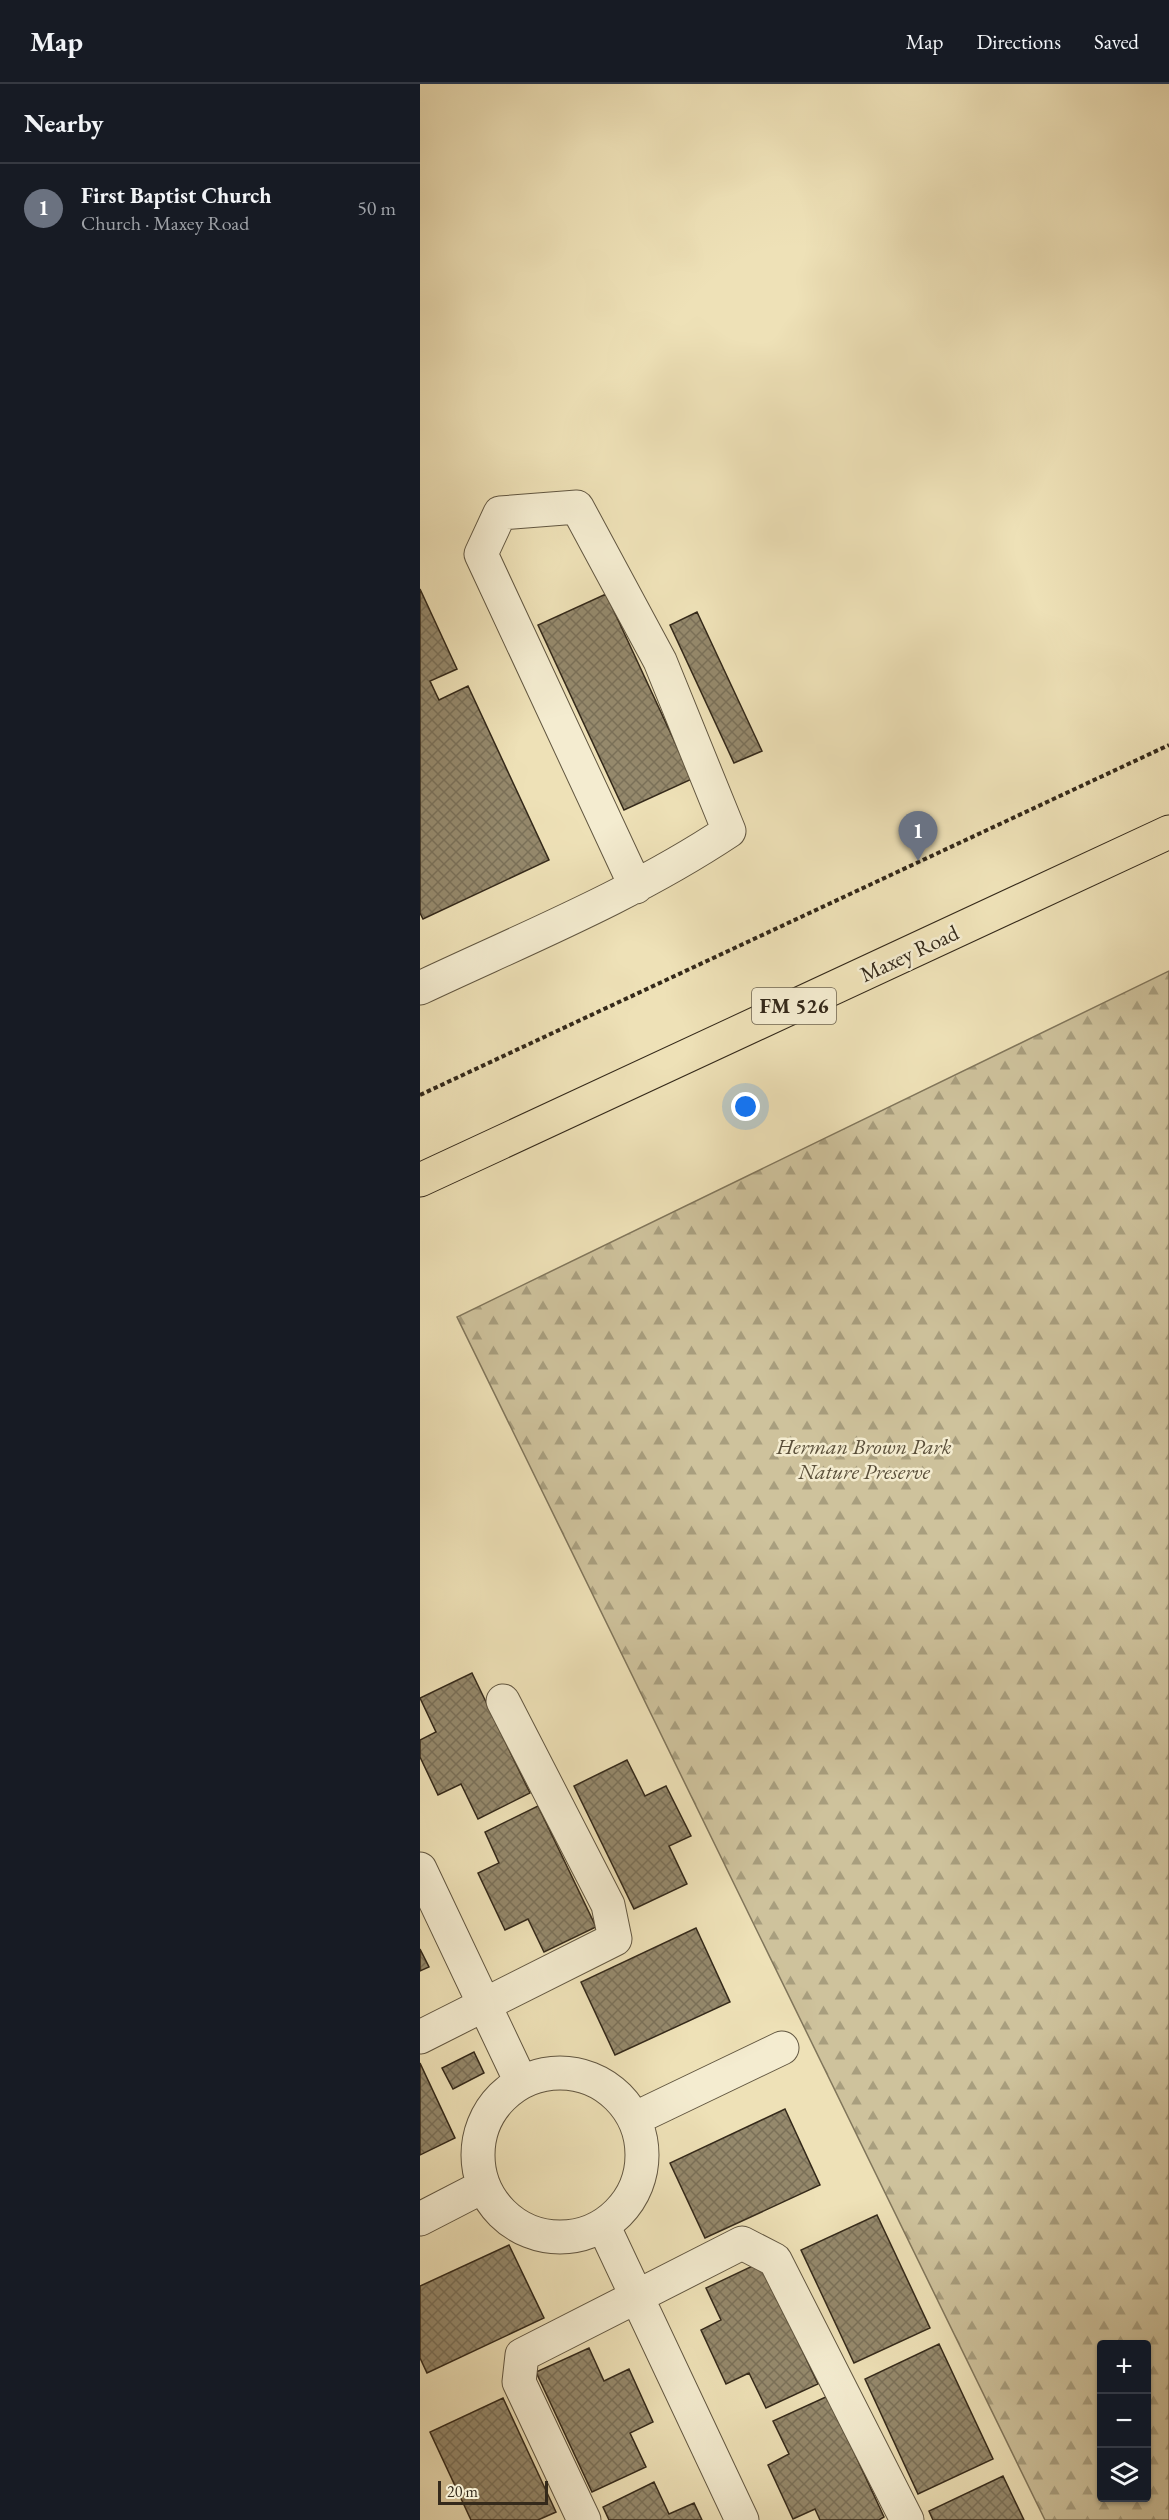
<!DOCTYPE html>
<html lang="en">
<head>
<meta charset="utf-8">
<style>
	:root { --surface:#171b24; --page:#20242c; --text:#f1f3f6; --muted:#9ea1a6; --line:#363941; --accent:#c59692 }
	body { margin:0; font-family:"EB Garamond",serif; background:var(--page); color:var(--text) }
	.controls { position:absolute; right:18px; bottom:18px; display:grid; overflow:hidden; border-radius:6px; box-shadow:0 2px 4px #0004 }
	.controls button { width:54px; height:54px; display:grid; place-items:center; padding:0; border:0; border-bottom:2px solid var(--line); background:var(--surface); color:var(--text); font:30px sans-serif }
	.scale { position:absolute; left:18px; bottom:15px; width:110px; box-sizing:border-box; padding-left:6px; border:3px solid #34291a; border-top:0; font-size:16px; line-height:21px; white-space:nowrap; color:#34291a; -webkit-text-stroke:4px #f4ecd0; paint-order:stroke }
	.you { position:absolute; left:326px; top:1023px; width:21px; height:21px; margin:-15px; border:4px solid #fff; border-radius:50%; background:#1a73e8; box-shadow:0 0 0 9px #1a73e833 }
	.badge { display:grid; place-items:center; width:39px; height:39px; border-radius:50%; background:var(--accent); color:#fff; font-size:20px; font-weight:700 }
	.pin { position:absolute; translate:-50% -50px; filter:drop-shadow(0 2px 3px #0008) }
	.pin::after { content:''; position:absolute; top:32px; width:21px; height:18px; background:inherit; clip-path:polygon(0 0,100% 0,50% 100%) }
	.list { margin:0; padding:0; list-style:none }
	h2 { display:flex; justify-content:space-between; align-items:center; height:78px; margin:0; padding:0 24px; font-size:26px }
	h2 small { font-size:20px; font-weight:400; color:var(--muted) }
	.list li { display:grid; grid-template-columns:39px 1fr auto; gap:18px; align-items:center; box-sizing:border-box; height:90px; padding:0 24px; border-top:2px solid var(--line) }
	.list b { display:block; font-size:22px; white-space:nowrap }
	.list p { margin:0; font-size:20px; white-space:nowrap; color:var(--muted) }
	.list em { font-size:20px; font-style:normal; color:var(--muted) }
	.icon { flex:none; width:33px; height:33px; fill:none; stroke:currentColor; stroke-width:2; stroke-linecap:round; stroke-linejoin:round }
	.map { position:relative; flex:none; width:749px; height:2436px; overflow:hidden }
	header { display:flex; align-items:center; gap:36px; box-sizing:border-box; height:84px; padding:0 30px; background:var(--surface); border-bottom:2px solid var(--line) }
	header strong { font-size:28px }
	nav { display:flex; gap:33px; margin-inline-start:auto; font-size:21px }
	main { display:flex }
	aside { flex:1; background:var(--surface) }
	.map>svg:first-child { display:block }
	.forest { fill:url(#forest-firs); stroke:#81765b; stroke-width:1.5; fill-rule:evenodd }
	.building { fill:url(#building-cross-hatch); stroke:#34291a; stroke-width:1.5 }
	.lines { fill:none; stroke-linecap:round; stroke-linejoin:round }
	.minor-casing { stroke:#625741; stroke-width:35 }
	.major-casing { stroke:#34291a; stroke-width:35 }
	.path { stroke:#34291a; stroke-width:4; stroke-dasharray:4.5 3; stroke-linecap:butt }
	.minor { stroke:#f4ecd0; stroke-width:33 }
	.major { stroke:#eee1b7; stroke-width:33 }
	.labels { text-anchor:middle; stroke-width:5; stroke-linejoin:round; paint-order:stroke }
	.shield { fill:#f4ecd0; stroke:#6e6451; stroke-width:1.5 }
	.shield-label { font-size:21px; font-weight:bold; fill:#34291a }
	.street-label { font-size:22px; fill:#34291a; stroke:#f4ecd0 }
	.park-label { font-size:22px; font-style:italic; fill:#5a4f3a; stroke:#f4ecd0 }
</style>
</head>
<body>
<header>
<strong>Map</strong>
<nav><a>Map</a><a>Directions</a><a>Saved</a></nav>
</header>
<main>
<aside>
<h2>Nearby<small></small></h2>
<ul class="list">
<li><span class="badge" style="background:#6b7280">1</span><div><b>First Baptist Church</b><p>Church · Maxey Road</p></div><em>50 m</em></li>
</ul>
</aside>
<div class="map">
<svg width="749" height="2436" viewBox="0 0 749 2436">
	<defs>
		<pattern id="forest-firs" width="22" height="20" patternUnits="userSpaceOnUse" patternTransform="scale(1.5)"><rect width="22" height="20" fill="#cec29c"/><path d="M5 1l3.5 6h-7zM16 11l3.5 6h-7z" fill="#a89e7e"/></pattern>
		<pattern id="building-cross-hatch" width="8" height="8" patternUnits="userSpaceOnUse" patternTransform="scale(1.5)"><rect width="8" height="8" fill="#95896c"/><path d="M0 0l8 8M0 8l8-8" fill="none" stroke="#7a7058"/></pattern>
	</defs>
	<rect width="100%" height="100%" fill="#eee1b7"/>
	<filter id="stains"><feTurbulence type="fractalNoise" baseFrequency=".00333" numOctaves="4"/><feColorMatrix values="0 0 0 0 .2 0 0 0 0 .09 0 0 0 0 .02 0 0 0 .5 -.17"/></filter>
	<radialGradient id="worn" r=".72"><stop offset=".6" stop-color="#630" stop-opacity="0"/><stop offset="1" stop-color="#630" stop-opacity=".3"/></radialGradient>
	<path class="forest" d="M 749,887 L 749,2436 L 625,2436 L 37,1233 ZM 682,2260 L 726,2260 L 726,2414 L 682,2414 Z"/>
	<path class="building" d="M 0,505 L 37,585 L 10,597 L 19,616 L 48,602 L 129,776 L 3,835 L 0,829 Z
		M 186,510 L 272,695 L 204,726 L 118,541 Z
		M 277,528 L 342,667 L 314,679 L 250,541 Z
		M 52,1589 L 110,1709 L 58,1735 L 41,1700 L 18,1711 L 0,1673 L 0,1656 L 16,1648 L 0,1614 Z
		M 207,1676 L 225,1712 L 246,1702 L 271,1752 L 249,1762 L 267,1800 L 214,1825 L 154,1702 Z
		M 118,1722 L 176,1843 L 124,1868 L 108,1835 L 85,1846 L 58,1789 L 79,1779 L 65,1748 Z
		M 276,1844 L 310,1918 L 195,1971 L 161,1898 Z
		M 0,1865 L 9,1883 L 0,1887 Z
		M 54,1968 L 64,1989 L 33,2005 L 22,1984 Z
		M 0,1979 L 35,2054 L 0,2071 Z
		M 365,2025 L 400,2101 L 285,2154 L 250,2079 Z
		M 457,2131 L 510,2244 L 434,2279 L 381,2166 Z
		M 89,2161 L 124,2234 L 7,2289 L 0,2274 L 0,2202 Z
		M 341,2178 L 398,2300 L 346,2324 L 329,2289 L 306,2300 L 281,2246 L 301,2236 L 286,2204 Z
		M 519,2260 L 573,2375 L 498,2410 L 445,2295 Z
		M 169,2264 L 184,2297 L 209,2285 L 233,2338 L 210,2349 L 226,2383 L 172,2408 L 116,2288 Z
		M 408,2312 L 464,2433 L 459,2436 L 400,2436 L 395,2425 L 373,2435 L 348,2381 L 369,2370 L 353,2337 Z
		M 83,2314 L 136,2428 L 118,2436 L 51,2436 L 10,2348 Z
		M 583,2392 L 604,2436 L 513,2436 L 509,2427 Z
		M 234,2398 L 249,2430 L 274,2419 L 282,2436 L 189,2436 L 183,2423 Z"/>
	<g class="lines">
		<defs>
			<path id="minor" d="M 0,904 C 104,855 213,811 309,747 L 240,577 L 157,423 L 80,429 L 61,470 L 216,803
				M 0,1785 L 101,1998
				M 0,1953 L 195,1855 L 188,1821 L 83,1617
				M58 2071a82 82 0 1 1 164 0a82 82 0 1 1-164 0Z
				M 214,2035 L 362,1964
				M 0,2135 L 64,2102
				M 183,2141 L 322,2436
				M 164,2436 L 99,2298 L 102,2271 L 322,2159 L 355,2176 L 487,2436"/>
			<path id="major" d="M 0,1096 L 749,748"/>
		</defs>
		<use href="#minor" class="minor-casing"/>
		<use href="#major" class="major-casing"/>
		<path class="path" d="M 0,1011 L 749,661"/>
		<use href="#minor" class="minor"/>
		<use href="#major" class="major"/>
	</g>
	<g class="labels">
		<rect class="shield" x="332" y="904" width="84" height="36" rx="4.5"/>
		<g class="shield-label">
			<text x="374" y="929">FM 526</text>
		</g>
		<g class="street-label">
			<text transform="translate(489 869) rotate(-25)" y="8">Maxey Road</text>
		</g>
		<g class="park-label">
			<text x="444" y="1370">Herman Brown Park<tspan x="444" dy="25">Nature Preserve</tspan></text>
		</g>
	</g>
	<rect width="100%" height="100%" filter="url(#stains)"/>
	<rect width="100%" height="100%" fill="url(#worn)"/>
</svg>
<div class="controls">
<button>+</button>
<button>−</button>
<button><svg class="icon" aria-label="layers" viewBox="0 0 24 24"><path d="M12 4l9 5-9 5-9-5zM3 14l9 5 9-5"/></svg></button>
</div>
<div class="scale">20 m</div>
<div class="you"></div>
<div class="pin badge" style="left:498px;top:777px;background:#6b7280">1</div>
</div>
</main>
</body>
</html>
